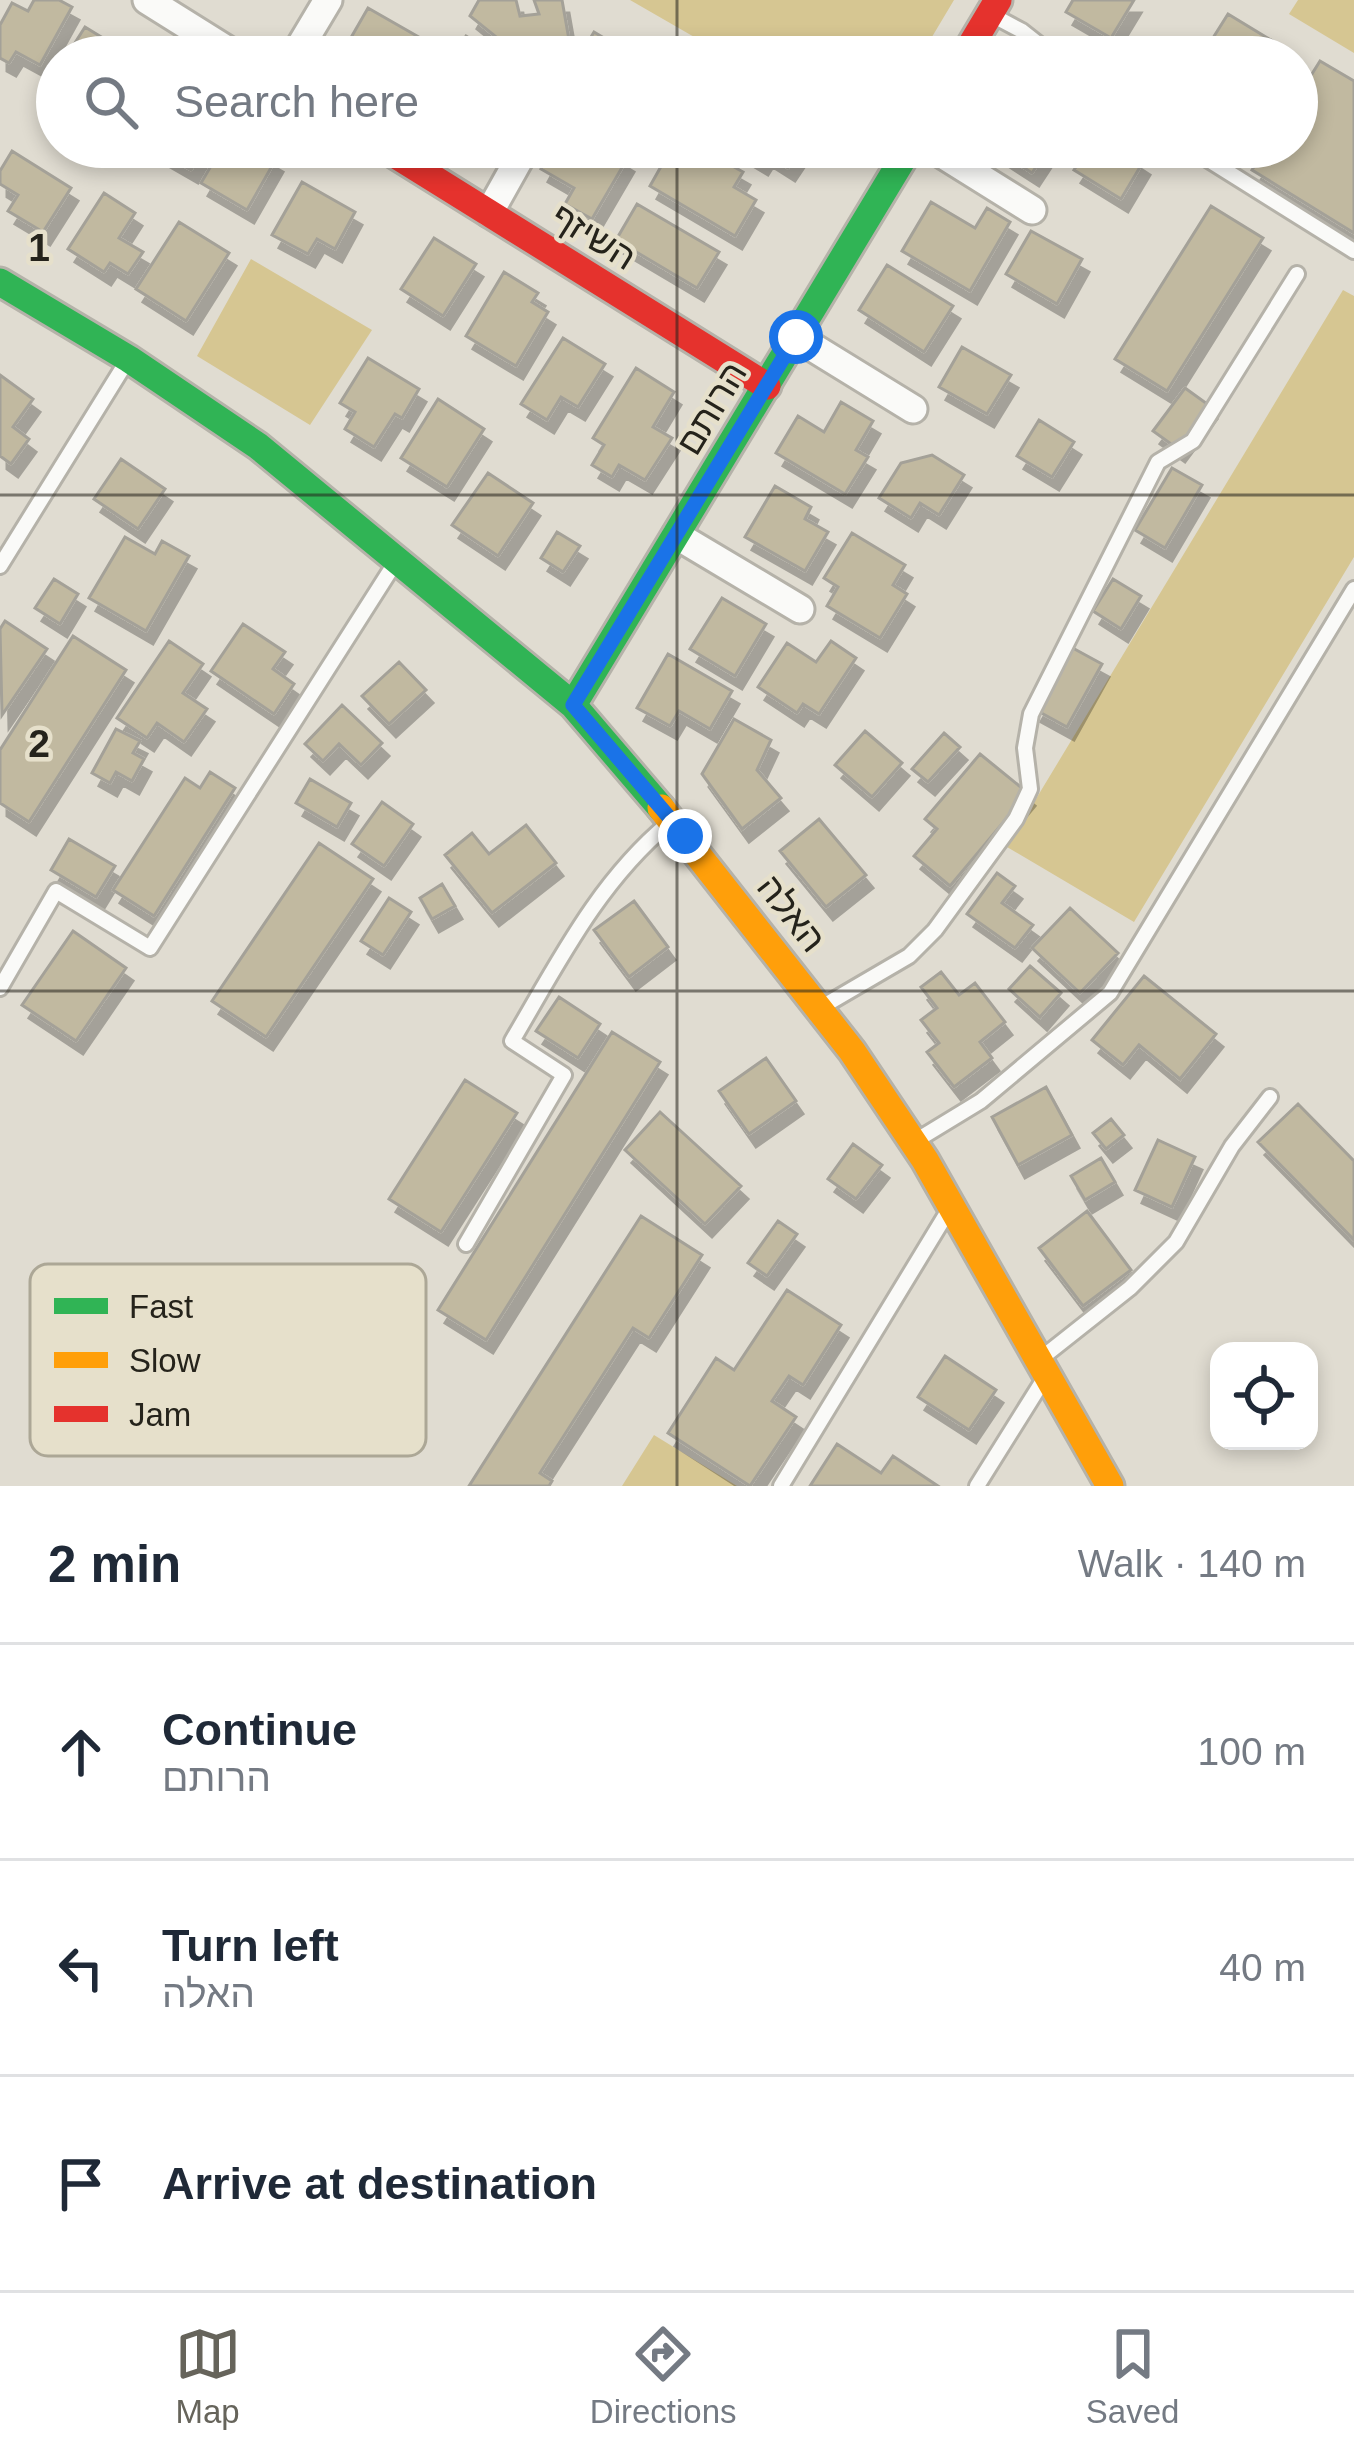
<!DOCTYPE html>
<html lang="en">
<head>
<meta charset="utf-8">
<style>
	:root { --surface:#fff; --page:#f2f2f3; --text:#1f2937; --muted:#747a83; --line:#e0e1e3; --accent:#66645b }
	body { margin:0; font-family:Helvetica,"Noto Sans Hebrew",sans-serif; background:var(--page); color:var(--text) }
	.controls { position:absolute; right:36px; bottom:36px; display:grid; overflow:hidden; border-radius:24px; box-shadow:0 6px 18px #0003 }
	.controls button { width:108px; height:108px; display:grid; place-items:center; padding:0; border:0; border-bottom:3px solid var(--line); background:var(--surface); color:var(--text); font:60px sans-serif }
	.stop { position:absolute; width:36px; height:36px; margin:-27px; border:9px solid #1a73e8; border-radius:50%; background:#fff }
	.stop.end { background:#1a73e8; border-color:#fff; box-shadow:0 3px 12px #0008 }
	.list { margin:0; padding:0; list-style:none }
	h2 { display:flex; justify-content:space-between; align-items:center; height:156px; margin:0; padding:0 48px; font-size:51px }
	h2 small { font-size:39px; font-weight:400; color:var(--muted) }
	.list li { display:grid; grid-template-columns:78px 1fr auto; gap:36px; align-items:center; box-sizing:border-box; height:216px; padding:0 48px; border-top:3px solid var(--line) }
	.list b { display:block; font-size:45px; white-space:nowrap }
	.list p { margin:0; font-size:39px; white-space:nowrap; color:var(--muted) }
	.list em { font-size:39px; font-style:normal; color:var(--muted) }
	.icon { flex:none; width:66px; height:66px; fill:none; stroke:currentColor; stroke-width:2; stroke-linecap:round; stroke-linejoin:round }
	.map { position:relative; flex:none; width:1354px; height:1486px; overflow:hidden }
	.search { position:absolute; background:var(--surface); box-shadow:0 6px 18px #0003; left:36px; right:36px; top:36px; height:132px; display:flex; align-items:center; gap:30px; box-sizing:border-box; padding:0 42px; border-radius:66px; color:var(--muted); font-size:45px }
	.sheet { height:804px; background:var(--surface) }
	nav { display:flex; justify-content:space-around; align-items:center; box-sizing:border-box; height:168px; border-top:3px solid var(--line); background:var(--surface); font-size:33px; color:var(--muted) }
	nav a { display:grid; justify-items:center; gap:6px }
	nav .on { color:var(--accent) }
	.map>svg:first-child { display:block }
	.green { fill:#d6c692 }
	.building { fill:#c1b9a0; stroke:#a4a198; stroke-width:3; filter:url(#shadow) }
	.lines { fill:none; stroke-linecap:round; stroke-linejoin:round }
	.lane-casing { stroke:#b5b2a9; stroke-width:20 }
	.street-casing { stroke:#b5b2a9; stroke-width:33 }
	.fast-casing { stroke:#b5b2a9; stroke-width:33 }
	.slow-casing { stroke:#b5b2a9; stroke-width:33 }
	.jam-casing { stroke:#b5b2a9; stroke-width:33 }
	.lane { stroke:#fafaf8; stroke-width:14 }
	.street { stroke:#fafaf8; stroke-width:27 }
	.fast { stroke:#30b455; stroke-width:27 }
	.slow { stroke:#ff9f0a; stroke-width:27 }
	.jam { stroke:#e5322d; stroke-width:27 }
	.route { stroke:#1a73e8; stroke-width:15 }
	.grid { fill:none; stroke:#25231b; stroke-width:3; stroke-opacity:0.55 }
	.labels { text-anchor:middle; stroke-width:9; stroke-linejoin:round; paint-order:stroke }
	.street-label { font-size:36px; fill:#25231b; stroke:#e6e0cb }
	.key { fill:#e6e0cb; stroke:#aca796; stroke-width:3 }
	.key-label { font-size:33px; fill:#25231b }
	.grid-label { font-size:39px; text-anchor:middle; font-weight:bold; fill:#25231b; stroke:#e6e0cb; stroke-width:9; stroke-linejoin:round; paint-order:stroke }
</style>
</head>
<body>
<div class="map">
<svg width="1354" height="1486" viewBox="0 0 1354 1486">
	<defs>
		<filter id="shadow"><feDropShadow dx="7" dy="13" stdDeviation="0" flood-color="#0004"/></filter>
	</defs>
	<rect width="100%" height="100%" fill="#e0dcd1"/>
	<path class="green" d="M 630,0 L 954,0 L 920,57 L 729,57 Z
		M 1298,0 L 1354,0 L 1354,53 L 1289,14 Z
		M 251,259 L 372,330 L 310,425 L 197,356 Z
		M 1343,290 L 1354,296 L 1354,557 L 1134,922 L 1007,847 Z
		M 654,1435 L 737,1486 L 622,1486 Z"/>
	<path class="building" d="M 34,0 L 59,0 L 72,7 L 40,65 L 16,52 L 9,63 L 0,58 L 0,25 L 12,3 L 28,11 Z
		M 479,0 L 516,0 L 520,16 L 539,14 L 534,0 L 562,0 L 571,51 L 521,57 L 470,16 Z
		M 1073,0 L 1134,0 L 1111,38 L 1066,12 Z
		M 368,8 L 424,40 L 414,57 L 359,57 L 345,48 Z
		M 1228,14 L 1289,51 L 1285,57 L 1201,57 Z
		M 85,27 L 134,57 L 66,57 Z
		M 594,32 L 624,50 L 620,57 L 579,57 Z
		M 466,36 L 499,57 L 453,57 Z
		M 1320,61 L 1354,81 L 1354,233 L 1252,170 L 1267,147 L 1297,147 L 1297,98 Z
		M 151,147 L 204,147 L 191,170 Z
		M 222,147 L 255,147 L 276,159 L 247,210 L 201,183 Z
		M 553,147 L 607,147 L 627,159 L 592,219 L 565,204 L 574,188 L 541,169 Z
		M 672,147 L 699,147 L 743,172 L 734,187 L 756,200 L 735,236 L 650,186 Z
		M 736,147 L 802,147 L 788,168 L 766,154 L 761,162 Z
		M 992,147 L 1049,147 L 1032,173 Z
		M 1089,147 L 1120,147 L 1143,162 L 1121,199 L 1074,170 Z
		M 12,151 L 71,188 L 43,232 L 8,211 L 18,195 L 0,184 L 0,171 Z
		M 302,182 L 355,212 L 335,249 L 317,239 L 308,254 L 272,235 Z
		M 104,193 L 135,213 L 119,238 L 143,252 L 128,274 L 110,263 L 104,272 L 68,249 Z
		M 931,202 L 975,228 L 987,208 L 1010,222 L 970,291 L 902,251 Z
		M 637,204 L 719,252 L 697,288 L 616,240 Z
		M 1211,206 L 1263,238 L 1167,391 L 1115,359 Z
		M 179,222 L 229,253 L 186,321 L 136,289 Z
		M 1031,231 L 1082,259 L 1057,304 L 1006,274 Z
		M 434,238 L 476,264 L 443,316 L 401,289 Z
		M 887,265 L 953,306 L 924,352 L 859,310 Z
		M 504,272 L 538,293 L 532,302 L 548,312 L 516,366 L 466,336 Z
		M 563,338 L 605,364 L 578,407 L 561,397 L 547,420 L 521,404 Z
		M 962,347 L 1011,375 L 987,414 L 939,387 Z
		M 368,358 L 419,389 L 402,418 L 395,414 L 374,447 L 345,429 L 355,412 L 340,403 Z
		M 636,368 L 674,392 L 653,427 L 672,438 L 645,480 L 619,465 L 612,477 L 592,465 L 604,445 L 593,438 Z
		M 0,375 L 33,399 L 13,427 L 29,439 L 11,464 L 0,456 Z
		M 1185,388 L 1210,406 L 1178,449 L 1153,431 Z
		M 438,399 L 484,429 L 447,487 L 401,458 Z
		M 841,402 L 873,421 L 856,450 L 868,457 L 845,494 L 776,453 L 798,416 L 824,432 Z
		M 1039,420 L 1074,442 L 1052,477 L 1017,456 Z
		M 932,455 L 964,475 L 939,515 L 920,503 L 911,518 L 879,498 L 901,463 Z
		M 121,459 L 165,489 L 138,529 L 94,499 Z
		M 1172,468 L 1202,485 L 1165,548 L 1135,530 Z
		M 488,473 L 533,503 L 498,556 L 452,525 Z
		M 775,486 L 811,507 L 805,519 L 828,532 L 805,571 L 745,537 Z
		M 557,532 L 580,546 L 563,572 L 541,558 Z
		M 852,533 L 905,565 L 893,585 L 907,594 L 880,638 L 827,606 L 838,587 L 824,578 Z
		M 125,537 L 155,554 L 162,541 L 189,556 L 146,631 L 89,598 Z
		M 54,579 L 78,594 L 60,624 L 35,608 Z
		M 1113,579 L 1141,596 L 1121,629 L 1093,611 Z
		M 722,598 L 766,624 L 735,676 L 690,649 Z
		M 5,621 L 47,649 L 2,715 L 0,629 Z
		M 243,624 L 285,652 L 273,669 L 294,684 L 274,714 L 211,671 Z
		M 73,636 L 126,670 L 29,822 L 0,803 L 0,750 Z
		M 169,641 L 203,664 L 183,693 L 207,709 L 184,742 L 157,723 L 147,738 L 117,718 Z
		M 831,641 L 856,658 L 819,714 L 803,704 L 797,713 L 758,687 L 787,643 L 816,662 Z
		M 1069,646 L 1102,664 L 1067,727 L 1034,709 Z
		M 668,654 L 732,691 L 710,729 L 679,711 L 670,726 L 637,708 Z
		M 399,662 L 426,690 L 389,724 L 362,696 Z
		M 342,705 L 382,743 L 361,765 L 339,744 L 323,761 L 305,744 Z
		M 734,719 L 771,740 L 757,770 L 781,798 L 742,829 L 702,774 Z
		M 116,729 L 140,741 L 133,753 L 144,759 L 132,781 L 116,772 L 110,783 L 92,773 Z
		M 865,731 L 902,763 L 872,797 L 835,765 Z
		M 944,733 L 960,747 L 928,782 L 912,769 Z
		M 980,754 L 1028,793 L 950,886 L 914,856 L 937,829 L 925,819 Z
		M 210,772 L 235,788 L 154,916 L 113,890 L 185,778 L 200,788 Z
		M 310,779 L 351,803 L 337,827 L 296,803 Z
		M 382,802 L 413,824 L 384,866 L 352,844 Z
		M 819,819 L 866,875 L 826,907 L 780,851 Z
		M 526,825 L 556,863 L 492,913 L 445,855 L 472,833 L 489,854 Z
		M 69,839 L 115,866 L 96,897 L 51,870 Z
		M 319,843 L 373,879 L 266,1037 L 212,1001 Z
		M 997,873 L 1015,886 L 1002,903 L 1033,925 L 1015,948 L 967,914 Z
		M 442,884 L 455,906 L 432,919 L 420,898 Z
		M 389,898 L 411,912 L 383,955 L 361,941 Z
		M 634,901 L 668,947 L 629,977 L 594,930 Z
		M 1070,908 L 1118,953 L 1080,993 L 1032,948 Z
		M 73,931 L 126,968 L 76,1041 L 22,1005 Z
		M 1030,966 L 1061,993 L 1040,1017 L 1009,989 Z
		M 941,972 L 959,995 L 975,983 L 1005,1022 L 980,1042 L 992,1058 L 954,1087 L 927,1052 L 939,1043 L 921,1020 L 937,1008 L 921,987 Z
		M 1144,976 L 1216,1034 L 1180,1079 L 1139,1045 L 1123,1065 L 1092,1040 Z
		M 559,997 L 600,1024 L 578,1058 L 536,1031 Z
		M 612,1032 L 660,1062 L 486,1340 L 438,1310 Z
		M 766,1058 L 796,1101 L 749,1134 L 719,1091 Z
		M 465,1080 L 517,1113 L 441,1232 L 389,1199 Z
		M 1046,1087 L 1072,1135 L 1018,1165 L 992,1117 Z
		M 1298,1104 L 1354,1161 L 1354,1240 L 1258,1142 Z
		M 660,1112 L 741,1186 L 705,1224 L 625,1150 Z
		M 1111,1119 L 1124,1135 L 1106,1149 L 1093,1133 Z
		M 1158,1140 L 1195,1157 L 1172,1207 L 1135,1190 Z
		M 853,1144 L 882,1165 L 856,1199 L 828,1179 Z
		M 1101,1158 L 1115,1182 L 1085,1200 L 1071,1176 Z
		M 1087,1211 L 1131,1270 L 1083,1306 L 1039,1248 Z
		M 641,1216 L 702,1255 L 649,1338 L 633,1328 L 540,1473 L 552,1481 L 549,1486 L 469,1486 Z
		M 778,1221 L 797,1234 L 767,1276 L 748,1263 Z
		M 787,1290 L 841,1325 L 803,1385 L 789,1376 L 772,1401 L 796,1417 L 750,1486 L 668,1433 L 716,1358 L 734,1370 Z
		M 945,1356 L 996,1390 L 969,1430 L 918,1397 Z
		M 837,1444 L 881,1473 L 893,1456 L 938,1486 L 810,1486 Z"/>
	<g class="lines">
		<defs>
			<path id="lane" d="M 990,14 L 1022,31 L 1055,57
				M 1188,147 L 1354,251
				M 0,566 L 127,361
				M 0,988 L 56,891 L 150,948 L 395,563
				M 820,1008 L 909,956 L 935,930 L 1016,819 L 1030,789 L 1025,748 L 1031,714 L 1158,462 L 1193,441 L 1297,274
				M 917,1140 L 981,1101 L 1110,993 L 1354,589
				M 466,1244 L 564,1075 L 512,1041 C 558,963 598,882 669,823
				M 1039,1360 L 1130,1288 L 1176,1242 L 1232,1146 L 1270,1097
				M 781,1486 L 950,1208
				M 977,1486 L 1044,1379"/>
			<path id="street" d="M 147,0 L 238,57
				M 294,57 L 328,0
				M 931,147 L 1032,210
				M 489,213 L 526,147
				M 796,337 L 913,409
				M 676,535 L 800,609"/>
			<path id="fast" d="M 0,282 L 129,359 L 258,446 L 573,705 L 661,808
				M 573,705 L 910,147"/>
			<path id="slow" d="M 661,808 L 852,1051 L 925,1160 L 1110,1486"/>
			<path id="jam" d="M 964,57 L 998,0
				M 383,147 L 767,386"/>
		</defs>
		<use href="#lane" class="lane-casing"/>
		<use href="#street" class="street-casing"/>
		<use href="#fast" class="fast-casing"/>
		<use href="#slow" class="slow-casing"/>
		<use href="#jam" class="jam-casing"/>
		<use href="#lane" class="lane"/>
		<use href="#street" class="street"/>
		<use href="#fast" class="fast"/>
		<use href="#slow" class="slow"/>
		<use href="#jam" class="jam"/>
	</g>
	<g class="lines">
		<path class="route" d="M 685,836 L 573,705 L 796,337"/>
	</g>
	<path class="grid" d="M 677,0 L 677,57M 677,147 L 677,1486M 0,495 L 1354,495M 0,991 L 1354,991"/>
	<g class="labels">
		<g class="street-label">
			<text transform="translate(594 236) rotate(32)" y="13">השיזף</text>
			<text transform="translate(711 408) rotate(-59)" y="13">הרותם</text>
			<text transform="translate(792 913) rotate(52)" y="13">האלה</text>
		</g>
	</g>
	<rect x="30" y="1264" width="396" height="192" rx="18" class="key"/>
	<rect x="54" y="1298" width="54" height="16" fill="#30b455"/>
	<rect x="54" y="1352" width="54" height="16" fill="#ff9f0a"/>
	<rect x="54" y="1406" width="54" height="16" fill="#e5322d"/>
	<g class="key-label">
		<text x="129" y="1318">Fast</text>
		<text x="129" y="1372">Slow</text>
		<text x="129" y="1426">Jam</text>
	</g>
	<g class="grid-label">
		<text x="39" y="261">1</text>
		<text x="39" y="757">2</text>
	</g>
</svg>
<div class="controls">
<button><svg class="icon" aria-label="locate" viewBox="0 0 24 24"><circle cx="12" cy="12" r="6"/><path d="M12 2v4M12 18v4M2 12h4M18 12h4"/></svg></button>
</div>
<div class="stop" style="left:796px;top:337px"></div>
<div class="stop end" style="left:685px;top:836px"></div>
<div class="search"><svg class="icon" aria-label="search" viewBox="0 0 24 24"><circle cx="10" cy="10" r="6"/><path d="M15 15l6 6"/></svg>Search here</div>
</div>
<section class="sheet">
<h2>2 min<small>Walk · 140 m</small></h2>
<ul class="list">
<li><svg class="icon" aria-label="ahead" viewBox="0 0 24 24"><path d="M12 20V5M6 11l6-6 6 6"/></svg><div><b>Continue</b><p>הרותם</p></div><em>100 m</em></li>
<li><svg class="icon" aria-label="left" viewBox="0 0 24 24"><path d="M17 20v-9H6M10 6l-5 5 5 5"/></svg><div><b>Turn left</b><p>האלה</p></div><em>40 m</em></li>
<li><svg class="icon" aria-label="arrive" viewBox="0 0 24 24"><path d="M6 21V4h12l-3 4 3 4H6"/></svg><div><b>Arrive at destination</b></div></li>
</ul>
</section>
<nav>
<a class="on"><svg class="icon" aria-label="map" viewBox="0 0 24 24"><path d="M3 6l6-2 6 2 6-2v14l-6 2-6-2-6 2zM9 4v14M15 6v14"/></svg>Map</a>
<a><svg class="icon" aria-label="directions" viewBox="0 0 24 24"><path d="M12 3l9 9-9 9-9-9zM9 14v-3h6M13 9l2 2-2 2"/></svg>Directions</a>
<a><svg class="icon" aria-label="saved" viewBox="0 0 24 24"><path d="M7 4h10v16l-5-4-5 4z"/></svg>Saved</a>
</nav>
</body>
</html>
